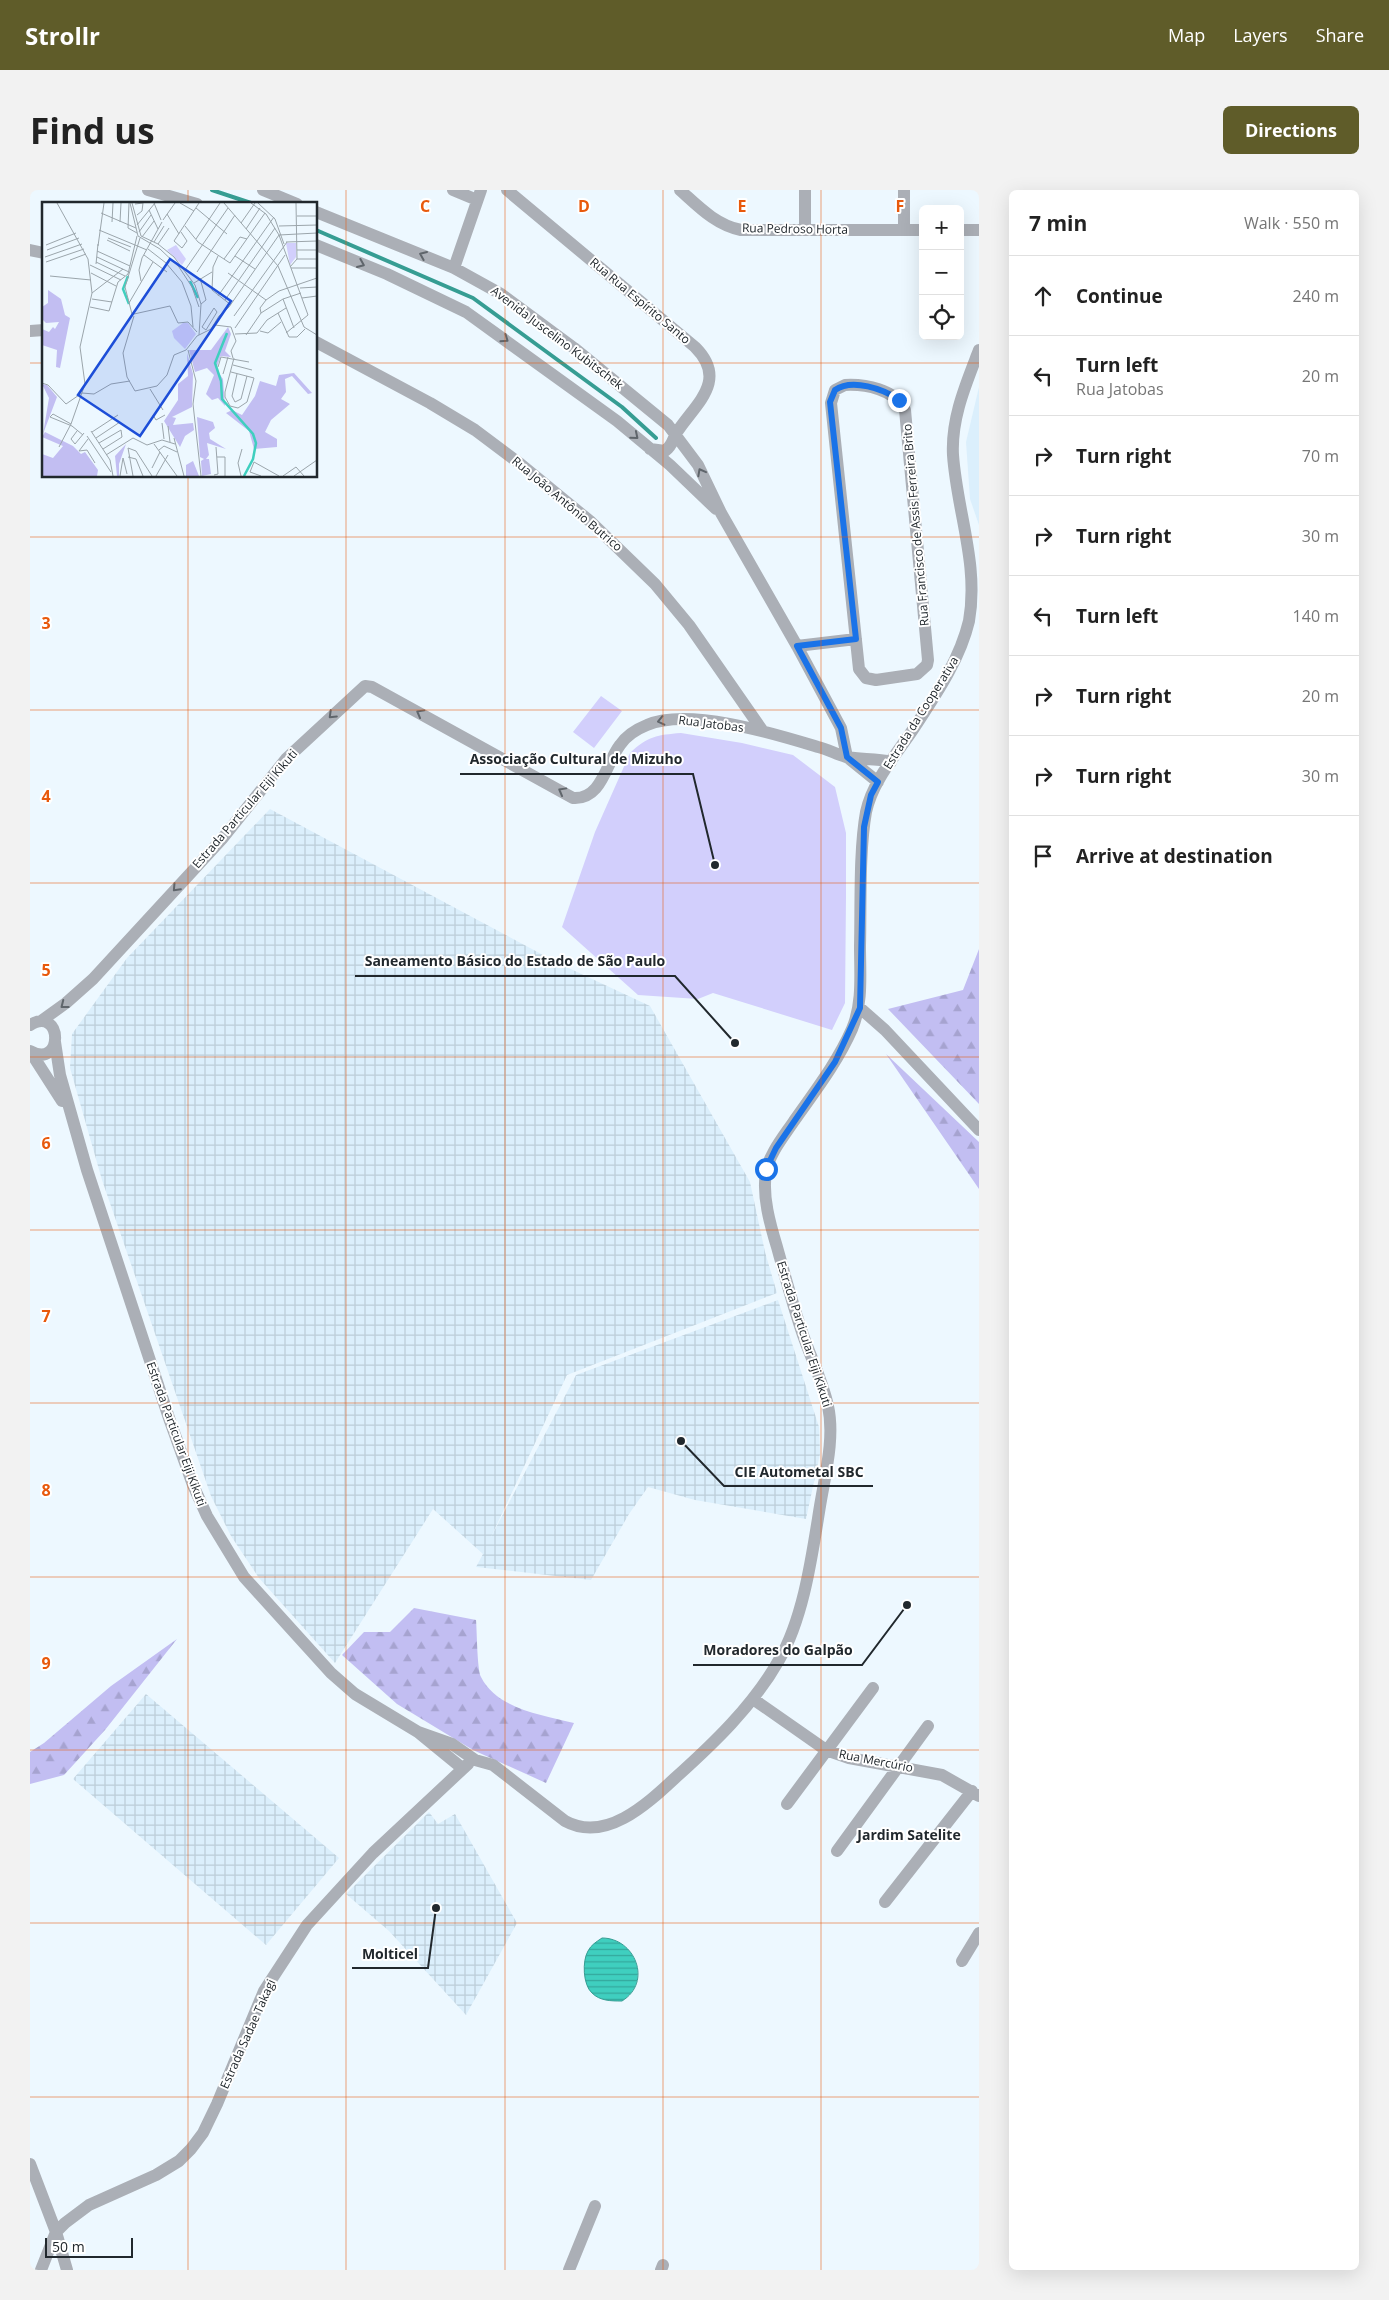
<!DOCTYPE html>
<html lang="en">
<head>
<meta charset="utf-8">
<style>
	:root { --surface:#fff; --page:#f2f2f2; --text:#222; --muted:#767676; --line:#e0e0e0; --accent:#5f5c29 }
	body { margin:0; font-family:"Open Sans",sans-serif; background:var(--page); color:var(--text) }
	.controls { position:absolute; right:15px; top:15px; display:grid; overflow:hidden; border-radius:8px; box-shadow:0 5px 20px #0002 }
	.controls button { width:45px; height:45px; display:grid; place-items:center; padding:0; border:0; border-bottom:1px solid var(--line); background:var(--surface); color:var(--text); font:25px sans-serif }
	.scale { position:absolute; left:15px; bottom:12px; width:88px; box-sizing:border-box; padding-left:5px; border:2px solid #21282d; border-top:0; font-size:14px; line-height:18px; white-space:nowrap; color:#21282d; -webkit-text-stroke:4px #fff; paint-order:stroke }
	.stop { position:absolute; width:15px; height:15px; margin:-11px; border:4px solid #1a73e8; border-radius:50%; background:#fff }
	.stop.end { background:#1a73e8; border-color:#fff; box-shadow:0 1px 5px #0008 }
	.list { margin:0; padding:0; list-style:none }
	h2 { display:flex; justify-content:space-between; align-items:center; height:65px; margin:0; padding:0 20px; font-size:21px }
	h2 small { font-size:16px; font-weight:400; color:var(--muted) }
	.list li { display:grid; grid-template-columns:32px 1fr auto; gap:15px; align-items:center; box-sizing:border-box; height:80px; padding:0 20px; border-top:1px solid var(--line) }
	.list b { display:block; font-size:19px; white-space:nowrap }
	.list p { margin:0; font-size:16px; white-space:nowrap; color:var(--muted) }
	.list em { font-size:16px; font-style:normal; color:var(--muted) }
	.icon { flex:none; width:28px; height:28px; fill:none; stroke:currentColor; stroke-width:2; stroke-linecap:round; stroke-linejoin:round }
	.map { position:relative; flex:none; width:949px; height:2080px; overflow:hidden; border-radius:8px }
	header { display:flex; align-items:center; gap:30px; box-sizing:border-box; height:70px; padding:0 25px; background:var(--accent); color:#fff }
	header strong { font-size:24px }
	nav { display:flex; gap:28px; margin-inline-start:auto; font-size:18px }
	.intro { display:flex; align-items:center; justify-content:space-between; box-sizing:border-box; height:120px; padding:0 30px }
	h1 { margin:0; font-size:35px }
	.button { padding:12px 22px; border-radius:8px; background:var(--accent); color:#fff; font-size:18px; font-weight:700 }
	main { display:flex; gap:30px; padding:0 30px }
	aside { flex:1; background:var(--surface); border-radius:8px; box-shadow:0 5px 20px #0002 }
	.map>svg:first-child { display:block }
	.built { fill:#dbeffc }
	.industrial { fill:url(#industrial-grid) }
	.green { fill:#d2cffc }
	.forest { fill:url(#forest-firs) }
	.water { fill:url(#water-rules); stroke:#369d93 }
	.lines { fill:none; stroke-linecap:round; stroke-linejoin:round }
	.stream { stroke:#369d93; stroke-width:4 }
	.minor { stroke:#abafb6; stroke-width:12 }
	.oneway { stroke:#5f656b }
	.route { stroke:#1a73e8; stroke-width:6 }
	.grid { fill:none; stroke:#e8590c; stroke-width:1; stroke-opacity:0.55 }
	.labels { text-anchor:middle; stroke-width:4; stroke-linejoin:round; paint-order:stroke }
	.street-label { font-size:12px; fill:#21282d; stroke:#fff }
	.neighbourhood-label { font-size:14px; font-weight:bold; fill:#21282d; stroke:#fff }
	.inset-river { fill:none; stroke:#3fcfbf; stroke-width:2.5 }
	.inset-road { fill:none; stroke:#9ba5ab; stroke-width:1 }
	.view { fill:#1d4ed8; fill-opacity:0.15; stroke:#1d4ed8; stroke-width:2.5 }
	.inset-edge { fill:none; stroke:#21282d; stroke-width:2.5 }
	.grid-label { font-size:16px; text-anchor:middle; font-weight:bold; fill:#e8590c; stroke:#fff; stroke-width:4; stroke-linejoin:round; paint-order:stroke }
	.leader { fill:none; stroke:#21282d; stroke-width:2 }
	.callout-dot { fill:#21282d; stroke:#fff; stroke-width:2 }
	.callout-label { font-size:14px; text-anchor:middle; font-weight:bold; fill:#21282d; stroke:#fff; stroke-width:4; stroke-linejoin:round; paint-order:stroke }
</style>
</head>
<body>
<header>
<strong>Strollr</strong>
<nav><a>Map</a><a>Layers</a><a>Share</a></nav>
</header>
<div class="intro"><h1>Find us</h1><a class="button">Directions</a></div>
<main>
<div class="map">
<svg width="949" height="2080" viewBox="0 0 949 2080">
	<defs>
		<pattern id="industrial-grid" width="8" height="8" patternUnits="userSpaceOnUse" patternTransform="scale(1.25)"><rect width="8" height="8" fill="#dbeffc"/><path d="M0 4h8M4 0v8" fill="none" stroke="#bccdd8"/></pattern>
		<pattern id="forest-firs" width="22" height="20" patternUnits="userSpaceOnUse" patternTransform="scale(1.25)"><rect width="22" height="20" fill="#c2bef2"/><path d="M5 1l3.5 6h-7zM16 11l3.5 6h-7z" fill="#a6a3d0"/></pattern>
		<pattern id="water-rules" width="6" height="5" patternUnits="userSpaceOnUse" patternTransform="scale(1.25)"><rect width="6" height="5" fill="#3fcfbf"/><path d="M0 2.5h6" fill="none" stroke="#34a89c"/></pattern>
	</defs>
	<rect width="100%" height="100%" fill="#edf8ff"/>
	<path class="built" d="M 949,197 L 949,335 L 940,309 L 936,252 Z"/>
	<path class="industrial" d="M 240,619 L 530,774 L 620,816 L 720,992 L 735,1062 L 747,1103 L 537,1185 L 461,1347 L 546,1185 L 748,1110 L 789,1237 L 790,1264 L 776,1329 L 665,1310 L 618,1297 L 599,1324 L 561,1390 L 446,1377 L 453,1364 L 403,1319 L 305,1473 L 229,1388 L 201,1346 L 181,1306 L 72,990 L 40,878 L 42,844 L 97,768 Z
		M 116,1504 L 309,1668 L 236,1755 L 43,1589 Z
		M 399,1622 L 408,1634 L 425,1624 L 487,1733 L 436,1825 L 359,1741 L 316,1704 Z"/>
	<path class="green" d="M 571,506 L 592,521 L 564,558 L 543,542 Z
		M 651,543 L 712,553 L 763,565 L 805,597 L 816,643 L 816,706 L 815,813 L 802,840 L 683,803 L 668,809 L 608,805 L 532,737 L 565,642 L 600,563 C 618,546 627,545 651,543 Z"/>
	<path class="forest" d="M 949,759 L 949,914 L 858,819 L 933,800 Z
		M 856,864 L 949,952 L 949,999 Z
		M 384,1418 L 446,1430 C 447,1441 447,1479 451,1487 C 467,1519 512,1525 544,1533 L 516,1593 L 443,1560 L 367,1514 L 312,1465 L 334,1442 L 360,1442 Z
		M 147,1449 L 75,1540 L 34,1585 L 0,1594 L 0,1562 L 14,1553 L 81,1496 Z"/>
	<path class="water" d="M 572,1748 C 605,1748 623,1792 592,1811 C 581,1811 570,1811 562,1803 C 553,1795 552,1771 558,1761 C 561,1755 566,1752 572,1748 Z"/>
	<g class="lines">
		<path class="stream" d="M 182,0 L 224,14
			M 286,40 L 443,108 L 592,217 L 626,248"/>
		<path class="minor" d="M 118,0 L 167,14
			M 233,0 L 267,14
			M 423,0 L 447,10
			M 477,0 L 665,157 C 699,191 665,214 647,242 C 642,250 643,255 635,261 L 620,259
			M 650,0 C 669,17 686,35 711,40 L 893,40
			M 874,0 L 874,40
			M 286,22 L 424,78 L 471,104 L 544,158 L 638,235 L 668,275 L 691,323 L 767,456 L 811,538 L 817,567
			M 775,39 L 775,0
			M 930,40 L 949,40
			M 286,55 L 357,84 L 436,122 L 587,231 L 640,275 L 686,319
			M 0,60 L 14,63
			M 424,78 L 451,0
			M 0,141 L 14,140
			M 286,152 L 400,213 L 445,240 L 489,273 L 561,332 L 625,394 L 659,435 L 732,540
			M 815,195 C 835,194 865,199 875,220 L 898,470 L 897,475 L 887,484 L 846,490 L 836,488 L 829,479 L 801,213 L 805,200 Z
			M 767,456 L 826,449
			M 817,567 L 848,592
			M 830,818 L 855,840 L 949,940
			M 11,831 L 36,813 L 63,789 L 192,649 L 256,569 L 335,496 L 342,497 L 543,608 C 572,610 576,573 590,555 C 596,546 607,539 617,535 C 659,517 745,544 788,557 C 797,559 806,564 816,567 C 831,570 846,568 861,572
			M 0,835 C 33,815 34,880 0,861
			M 25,852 L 30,885 L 57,980 L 140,1231 L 163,1295 L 177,1326 L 214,1387 L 301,1483 L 325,1504 L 388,1542 L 432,1578
			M 0,861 L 32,911
			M 723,1509 L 796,1560 L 819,1568 L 912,1585 L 949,1606
			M 388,1542 L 422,1554 L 445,1570 L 463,1575 L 535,1631 C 575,1653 616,1615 644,1589 C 683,1554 723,1516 749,1470 C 774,1427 782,1365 790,1316 C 795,1285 805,1248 798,1216 C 793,1192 781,1168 773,1145 C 763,1116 755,1086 747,1057 C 740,1034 732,1006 736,982 C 739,964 754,946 764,931 C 785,901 807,873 822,839 C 833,813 830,785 830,756 C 831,716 829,661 836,622 C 843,589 868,563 886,535 C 907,503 930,469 939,431 C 949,374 927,322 923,265 C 921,228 936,194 949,160
			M 757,1614 L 843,1498
			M 807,1661 L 898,1536
			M 855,1712 L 942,1601
			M 932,1771 L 949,1743
			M 0,1974 L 26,2042 L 37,2080
			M 11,2080 L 26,2042 L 35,2033 L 59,2015 L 126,1985 L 149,1971 L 161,1959 L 173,1943 L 187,1914 L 234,1801 L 277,1735 L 343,1663 L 438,1574
			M 539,2080 L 565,2016
			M 631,2080 L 633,2075"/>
	</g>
	<defs><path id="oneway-chevron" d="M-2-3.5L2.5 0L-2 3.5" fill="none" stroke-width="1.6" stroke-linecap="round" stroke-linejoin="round" transform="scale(1.25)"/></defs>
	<g class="oneway">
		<use href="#oneway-chevron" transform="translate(393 65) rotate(-157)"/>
		<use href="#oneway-chevron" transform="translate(331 74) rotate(23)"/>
		<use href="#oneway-chevron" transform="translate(475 149) rotate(35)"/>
		<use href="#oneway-chevron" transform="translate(605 246) rotate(40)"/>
		<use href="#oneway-chevron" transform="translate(671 282) rotate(-118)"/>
		<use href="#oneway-chevron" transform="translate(390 523) rotate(-151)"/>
		<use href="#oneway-chevron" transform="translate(302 525) rotate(136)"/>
		<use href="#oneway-chevron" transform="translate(631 531) rotate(167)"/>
		<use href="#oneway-chevron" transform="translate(532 601) rotate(-151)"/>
		<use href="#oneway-chevron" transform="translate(146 698) rotate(133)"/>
		<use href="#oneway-chevron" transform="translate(34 815) rotate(142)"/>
	</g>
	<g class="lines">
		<path class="route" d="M 736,979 L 746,958 L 805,872 L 830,818 L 834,637 L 841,605 L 848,592 L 817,567 L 811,538 L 767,456 L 826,449 L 800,212 L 805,200 C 822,188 854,199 869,210"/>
	</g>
	<path class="grid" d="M 158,0 L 158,14M 316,0 L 316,2080M 475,0 L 475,2080M 633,0 L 633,2080M 791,0 L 791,2080M 0,173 L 14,173M 286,173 L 949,173M 158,286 L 158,2080M 0,347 L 949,347M 0,520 L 949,520M 0,693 L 949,693M 0,867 L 949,867M 0,1040 L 949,1040M 0,1213 L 949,1213M 0,1387 L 949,1387M 0,1560 L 949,1560M 0,1733 L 949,1733M 0,1907 L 949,1907"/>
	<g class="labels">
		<g class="street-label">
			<text transform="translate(765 39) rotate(1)" y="4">Rua Pedroso Horta</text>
			<text transform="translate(610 111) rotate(40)" y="4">Rua Rua Espírito Santo</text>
			<text transform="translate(527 148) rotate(37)" y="4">Avenida Juscelino Kubitschek</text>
			<text transform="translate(537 314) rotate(40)" y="4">Rua João Antônio Butrico</text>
			<text transform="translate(886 335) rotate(-95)" y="4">Rua Francisco de Assis Ferreira Brito</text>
			<text transform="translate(891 523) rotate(-58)" y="4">Estrada da Cooperativa</text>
			<text transform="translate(681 534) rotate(7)" y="4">Rua Jatobas</text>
			<text transform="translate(215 619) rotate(-49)" y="4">Estrada Particular Eiji Kikuti</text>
			<text transform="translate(774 1144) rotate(72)" y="4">Estrada Particular Eiji Kikuti</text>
			<text transform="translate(146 1244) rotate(70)" y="4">Estrada Particular Eiji Kikuti</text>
			<text transform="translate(846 1571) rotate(11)" y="4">Rua Mercúrio</text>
			<text transform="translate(218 1844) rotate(-66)" y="4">Estrada Sadae Takagi</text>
		</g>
		<g class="neighbourhood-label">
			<text x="879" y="1650">Jardim Satelite</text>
		</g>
	</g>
	<g transform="translate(12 12)">
		<rect width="275" height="275" fill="#edf8ff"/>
		<path d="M 244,41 L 254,41 L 254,55 L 248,63 ZM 134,43 L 144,57 L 140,63 L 125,48 ZM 141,121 L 146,121 L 154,132 L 143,147 L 132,136 L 130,129 Z" fill="#d2cffc"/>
		<path d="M 6,88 L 19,97 L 23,113 L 28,116 L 18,166 L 14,165 L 15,148 L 0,143 L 0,127 L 7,130 L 11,125 L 13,127 L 17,120 L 4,121 L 0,117 L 0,105 L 6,101 ZM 186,125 L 189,132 L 183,149 L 189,155 L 179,154 L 174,167 L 181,177 L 183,204 L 176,196 L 170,198 L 164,192 L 172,173 L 165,166 L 153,170 L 147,148 L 169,148 ZM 145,151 L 151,172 L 150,205 L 130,215 L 134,216 L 131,223 L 151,221 L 152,228 L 143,234 L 138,245 L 122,219 L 136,198 L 136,182 L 146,174 ZM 252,171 L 270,191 L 266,192 L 250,174 L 243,177 L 244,190 L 239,197 L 248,202 L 229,218 L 223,230 L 235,237 L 235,245 L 212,247 L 207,229 L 184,211 L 190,208 L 200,213 L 213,194 L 218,179 L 234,184 L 237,173 ZM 0,182 L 5,183 L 15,195 L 1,232 L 7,196 ZM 155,215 L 171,220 L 173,226 L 167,231 L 168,237 L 184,247 L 165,241 L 167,253 L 164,257 L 167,257 L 169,272 L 160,274 L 159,259 L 162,257 L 158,255 ZM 3,230 L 31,244 L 39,252 L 43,250 L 56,268 L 55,274 L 0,274 L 0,252 L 11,256 L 21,244 L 0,235 ZM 84,242 L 77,262 L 77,274 L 75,274 L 73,254 ZM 151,259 L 157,274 L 144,274 L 144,263 Z" fill="#c2bef2"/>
		<path class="inset-river" d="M 86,74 L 81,87 L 87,102M 148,79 L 156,96M 185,131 L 173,161 L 179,179 L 180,197 L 211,232 L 214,241 L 211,257 L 202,274"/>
		<path class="inset-road" d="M 15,1 L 46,57 L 50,91 L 38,145 L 43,182 L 29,222 L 17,245M 87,1 L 86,26 L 95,31M 88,1 L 96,34 L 118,47 L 137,65 L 150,85 L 157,105M 90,1 L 99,34 L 116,42 L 132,55 L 153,83 L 159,102 L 157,133M 112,1 L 119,18M 138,1 L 152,9M 182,1 L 236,64 L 262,125 L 275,133M 209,1 L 224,12 L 237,33 L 266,113M 216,1 L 233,17 L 242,42M 93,2 L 101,1 L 100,9 L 95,13M 154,6 L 185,32M 107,8 L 116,27M 59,11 L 94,26M 125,12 L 137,32M 255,14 L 275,14M 121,18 L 133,1M 70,20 L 71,1M 78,20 L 79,1M 199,21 L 213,1M 95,23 L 113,1M 143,24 L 156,40 L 188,61 L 223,11M 237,24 L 275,23M 204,27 L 218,6M 57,28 L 105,48M 97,30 L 109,13M 139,30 L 145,39 L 140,46 L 132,39 L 157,1M 100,35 L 112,19M 66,36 L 89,45M 154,37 L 178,1M 65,38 L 88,49M 112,40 L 122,24M 244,40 L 275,39M 116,42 L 127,26M 4,43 L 34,31M 56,44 L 62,1M 106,47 L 124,61 L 140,80 L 149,104 L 151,125M 5,48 L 37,36M 255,48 L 275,48M 55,49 L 88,64M 102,53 L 125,70M 176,54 L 171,65 L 170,88 L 189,103M 193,54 L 213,67M 3,55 L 40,42M 55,55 L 87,70M 182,57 L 198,35 L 205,37M 255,57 L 275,57M 28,58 L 44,52M 4,60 L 42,47M 54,60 L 83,74M 54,62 L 56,42M 48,63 L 79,78M 248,65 L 255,57 L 254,1M 249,66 L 275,66M 143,68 L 186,6M 155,70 L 193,13M 49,71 L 74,84M 186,71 L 224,98M 8,74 L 49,78M 158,76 L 164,98 L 159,102M 99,79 L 97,68 L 100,56 L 120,20M 152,81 L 170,70M 258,86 L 275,85M 50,91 L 81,67M 176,94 L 232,15M 260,96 L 275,94M 50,97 L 70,100M 241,97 L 252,126M 183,98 L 233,26M 87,101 L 111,60M 48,105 L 67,109 L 76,80 L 86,72 L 95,34M 172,106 L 175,110 L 164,128 L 160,125 ZM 219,111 L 218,106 L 224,98 L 237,89 L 275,76M 236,111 L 247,135 L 255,135 L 263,127M 90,112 L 83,85 L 98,36M 92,112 L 128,104 L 136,121 L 146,120 L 155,130M 192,114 L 245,40M 173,123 L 189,125 L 194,139 L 189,149 L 191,156M 193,126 L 243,53M 218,129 L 226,131 L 239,120M 244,131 L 266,113M 193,132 L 215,131 L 225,118 L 244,106M 204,133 L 219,111 L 241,97 L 259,91M 146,148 L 154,179 L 151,202 L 159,274M 191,163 L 210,168M 176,165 L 179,155 L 207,160M 189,170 L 212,176 L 205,200 L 196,206 L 188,204 L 183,195 L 183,190 L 192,156M 181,172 L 186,155M 195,172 L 190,194 L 193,200 L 199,197 L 205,174M 85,175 L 93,189 L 115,184 L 125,173 L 132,153 L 144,148 L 155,134 L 169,127 L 177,114 L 187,105 L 237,33 L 275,31M 85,175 L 81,151 L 92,114M 0,181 L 6,183 L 24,202 L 40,191 L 52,192 L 69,182 L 88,179M 108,187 L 121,208M 111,213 L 114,218 L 123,213M 120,221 L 122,237M 29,222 L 11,212 L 8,215 L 30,224 L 41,233M 126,224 L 128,240M 35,229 L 29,237 L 33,242 L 42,231M 49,229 L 68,258 L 71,274M 50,230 L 76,213M 45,234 L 69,270M 54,236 L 78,220M 132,236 L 142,274M 46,237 L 37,249 L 45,248 L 53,261M 57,241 L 79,228 L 80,235 L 61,247M 112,242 L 135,274M 117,248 L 122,244 L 135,250M 64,253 L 91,236 L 105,243 L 120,238 L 133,242M 86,255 L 94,257 L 101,274M 175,255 L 183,255 L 183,274M 81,256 L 85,272M 110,266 L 118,250M 172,273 L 176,272 L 174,245M 78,274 L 81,256M 91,274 L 86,246 L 94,249 L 110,274M 114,274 L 126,253M 199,274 L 196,261 L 200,247M 219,274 L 208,270 L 212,260 L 237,274M 241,274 L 254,265 L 262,274M 252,274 L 275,258"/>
		<path class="view" d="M 128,57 L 189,99 L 98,234 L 36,193 Z"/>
		<rect width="275" height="275" class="inset-edge"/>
	</g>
	<g class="grid-label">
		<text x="395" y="22">C</text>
		<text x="554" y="22">D</text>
		<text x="712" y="22">E</text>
		<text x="870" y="22">F</text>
		<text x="16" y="439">3</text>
		<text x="16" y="612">4</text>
		<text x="16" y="786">5</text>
		<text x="16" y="959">6</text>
		<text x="16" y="1132">7</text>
		<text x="16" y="1306">8</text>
		<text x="16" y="1479">9</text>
	</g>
	<path class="leader" d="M685 675L663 584H430M705 853L645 786H325M651 1251L694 1296H843M877 1415L832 1475H663M406 1718L398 1778H322"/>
	<g class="callout-dot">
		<circle cx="685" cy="675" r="5"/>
		<circle cx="705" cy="853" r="5"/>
		<circle cx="651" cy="1251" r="5"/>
		<circle cx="877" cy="1415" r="5"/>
		<circle cx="406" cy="1718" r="5"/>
	</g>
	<g class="callout-label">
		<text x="546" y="574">Associação Cultural de Mizuho</text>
		<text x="485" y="776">Saneamento Básico do Estado de São Paulo</text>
		<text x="769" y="1287">CIE Autometal SBC</text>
		<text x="748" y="1465">Moradores do Galpão</text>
		<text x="360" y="1769">Molticel</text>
	</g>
</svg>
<div class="controls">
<button>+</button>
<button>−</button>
<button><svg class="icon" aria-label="locate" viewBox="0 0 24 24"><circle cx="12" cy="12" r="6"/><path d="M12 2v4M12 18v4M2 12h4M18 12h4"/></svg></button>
</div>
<div class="scale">50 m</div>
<div class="stop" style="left:736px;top:979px"></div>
<div class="stop end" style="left:869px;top:210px"></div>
</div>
<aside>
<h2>7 min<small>Walk · 550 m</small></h2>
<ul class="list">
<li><svg class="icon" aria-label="ahead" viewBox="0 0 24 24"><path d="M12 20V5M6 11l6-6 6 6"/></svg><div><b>Continue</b></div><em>240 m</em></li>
<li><svg class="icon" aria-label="left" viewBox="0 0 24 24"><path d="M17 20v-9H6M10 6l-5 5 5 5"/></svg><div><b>Turn left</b><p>Rua Jatobas</p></div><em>20 m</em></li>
<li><svg class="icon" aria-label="right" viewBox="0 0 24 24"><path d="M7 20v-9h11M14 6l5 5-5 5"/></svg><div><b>Turn right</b></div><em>70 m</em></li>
<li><svg class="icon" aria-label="right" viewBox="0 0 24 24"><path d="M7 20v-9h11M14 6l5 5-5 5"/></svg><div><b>Turn right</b></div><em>30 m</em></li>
<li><svg class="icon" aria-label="left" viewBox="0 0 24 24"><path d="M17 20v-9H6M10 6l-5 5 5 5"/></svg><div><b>Turn left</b></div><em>140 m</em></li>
<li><svg class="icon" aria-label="right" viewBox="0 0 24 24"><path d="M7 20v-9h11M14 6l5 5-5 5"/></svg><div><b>Turn right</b></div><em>20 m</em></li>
<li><svg class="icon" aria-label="right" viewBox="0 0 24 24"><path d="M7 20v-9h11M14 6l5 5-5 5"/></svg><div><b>Turn right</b></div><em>30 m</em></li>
<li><svg class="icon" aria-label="arrive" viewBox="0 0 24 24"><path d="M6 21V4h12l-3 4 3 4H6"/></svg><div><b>Arrive at destination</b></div></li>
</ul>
</aside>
</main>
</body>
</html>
